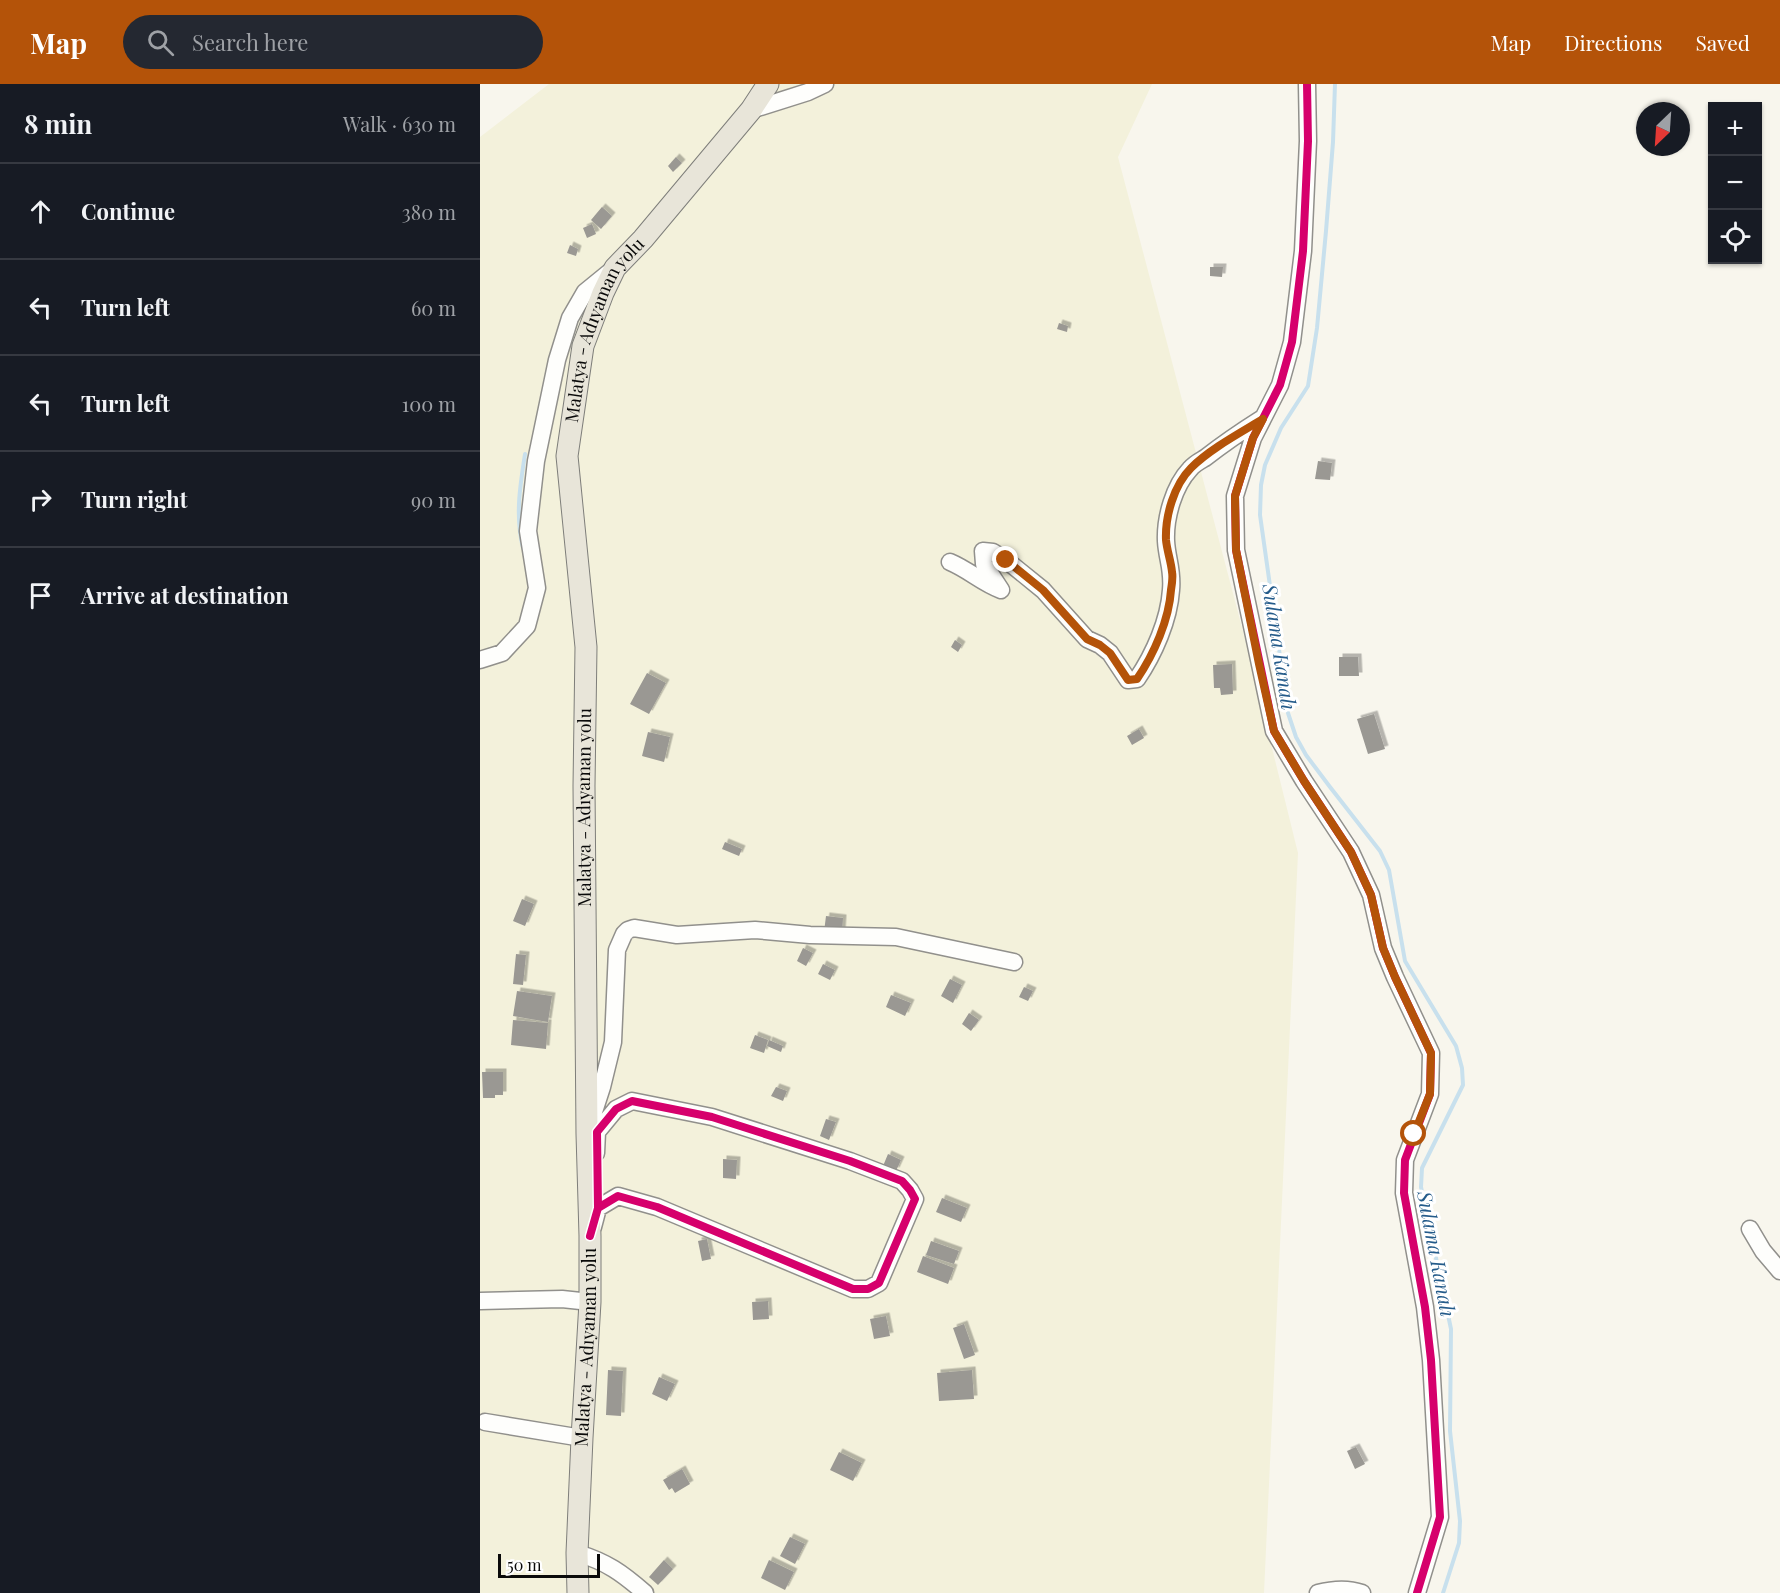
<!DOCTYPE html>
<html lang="en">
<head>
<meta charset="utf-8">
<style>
	:root { --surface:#171b24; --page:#242831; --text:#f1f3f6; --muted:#9ea1a6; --line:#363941; --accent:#b45309 }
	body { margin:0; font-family:"Playfair Display",serif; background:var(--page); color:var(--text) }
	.controls { position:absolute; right:18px; top:18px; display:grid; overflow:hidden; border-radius:0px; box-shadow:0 2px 4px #0004 }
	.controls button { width:54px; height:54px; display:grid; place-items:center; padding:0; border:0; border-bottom:2px solid var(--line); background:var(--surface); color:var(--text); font:30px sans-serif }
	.compass { position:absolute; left:1156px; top:18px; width:54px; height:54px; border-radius:50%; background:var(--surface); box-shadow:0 2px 4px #0004; rotate:205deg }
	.scale { position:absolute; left:18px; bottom:15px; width:102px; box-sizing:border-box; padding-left:6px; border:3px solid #0a0a0a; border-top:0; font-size:16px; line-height:21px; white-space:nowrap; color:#0a0a0a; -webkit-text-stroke:4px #fff; paint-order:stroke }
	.stop { position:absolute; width:18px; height:18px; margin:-14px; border:4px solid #b45309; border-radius:50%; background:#fff }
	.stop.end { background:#b45309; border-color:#fff; box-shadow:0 2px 6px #0008 }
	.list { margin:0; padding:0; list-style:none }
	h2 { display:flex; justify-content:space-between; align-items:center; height:78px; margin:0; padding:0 24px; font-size:26px }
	h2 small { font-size:20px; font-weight:400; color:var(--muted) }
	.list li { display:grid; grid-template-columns:39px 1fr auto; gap:18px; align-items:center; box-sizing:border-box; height:96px; padding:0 24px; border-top:2px solid var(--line) }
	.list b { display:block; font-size:22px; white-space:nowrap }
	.list em { font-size:20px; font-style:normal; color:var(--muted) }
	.icon { flex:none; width:33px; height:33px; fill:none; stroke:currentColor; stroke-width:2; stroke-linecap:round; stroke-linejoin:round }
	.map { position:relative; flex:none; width:1300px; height:1509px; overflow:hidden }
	header { display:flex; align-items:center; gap:36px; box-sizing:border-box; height:84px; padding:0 30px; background:var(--accent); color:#fff }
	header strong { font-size:28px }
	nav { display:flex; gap:33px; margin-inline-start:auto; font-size:21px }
	.search { width:420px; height:54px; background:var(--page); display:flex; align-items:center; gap:15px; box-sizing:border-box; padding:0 21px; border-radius:33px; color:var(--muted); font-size:22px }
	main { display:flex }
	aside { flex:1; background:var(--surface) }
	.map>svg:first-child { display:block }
	.farmland { fill:#f3f1db }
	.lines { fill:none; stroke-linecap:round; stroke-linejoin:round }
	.stream { stroke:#c8e0ed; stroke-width:4 }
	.building { fill:#9a9893; filter:url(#shadow) }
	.minor-casing { stroke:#91908c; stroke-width:19 }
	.major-casing { stroke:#7e7e7a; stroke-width:23 }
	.minor { stroke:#fefefc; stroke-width:16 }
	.major { stroke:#e8e5d9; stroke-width:21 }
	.cycleway-casing { stroke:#fff; stroke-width:11 }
	.cycleway { stroke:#d6006c; stroke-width:8 }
	.route { stroke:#b45309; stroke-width:8 }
	.labels { text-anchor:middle; stroke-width:6; stroke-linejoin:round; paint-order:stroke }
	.street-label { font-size:18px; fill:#0a0a0a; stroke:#fff }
	.water-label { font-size:20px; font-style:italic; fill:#245b8a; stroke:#fff }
</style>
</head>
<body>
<header>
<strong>Map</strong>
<div class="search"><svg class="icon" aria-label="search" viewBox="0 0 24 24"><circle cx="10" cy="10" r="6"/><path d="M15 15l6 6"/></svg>Search here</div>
<nav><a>Map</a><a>Directions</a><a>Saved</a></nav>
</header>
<main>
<aside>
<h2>8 min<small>Walk · 630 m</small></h2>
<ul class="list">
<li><svg class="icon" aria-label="ahead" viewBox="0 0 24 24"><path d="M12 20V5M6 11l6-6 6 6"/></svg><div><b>Continue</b></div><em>380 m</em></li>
<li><svg class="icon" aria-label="left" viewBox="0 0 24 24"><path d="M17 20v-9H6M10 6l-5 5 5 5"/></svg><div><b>Turn left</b></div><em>60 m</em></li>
<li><svg class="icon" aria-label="left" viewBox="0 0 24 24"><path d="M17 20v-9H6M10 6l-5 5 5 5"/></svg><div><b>Turn left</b></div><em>100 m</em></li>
<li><svg class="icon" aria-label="right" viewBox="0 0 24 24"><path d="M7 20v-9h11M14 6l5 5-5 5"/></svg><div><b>Turn right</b></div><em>90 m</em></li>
<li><svg class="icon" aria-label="arrive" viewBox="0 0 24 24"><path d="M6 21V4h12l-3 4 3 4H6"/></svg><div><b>Arrive at destination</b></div></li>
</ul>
</aside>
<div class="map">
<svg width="1300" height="1509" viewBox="0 0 1300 1509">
	<defs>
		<filter id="shadow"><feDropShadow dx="3.5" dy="-3.5" stdDeviation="0" flood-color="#0004"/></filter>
	</defs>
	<rect width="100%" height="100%" fill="#f8f6ed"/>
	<path class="farmland" d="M 69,0 L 672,0 L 638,73 L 764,551 L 818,769 L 784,1509 L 0,1509 L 0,53 Z"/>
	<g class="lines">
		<path class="stream" d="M 855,0 L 853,58 L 846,147 L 837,244 L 828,302 L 801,344 L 785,381 L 781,401 L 780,431 L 808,629 L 816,653 L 826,671 L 850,703 L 900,767 L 909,786 L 925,877 L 976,962 L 982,984 L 983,1001 L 942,1084 L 941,1103 L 971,1245 L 970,1347 L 980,1437 L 979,1459 L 963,1509
			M 43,464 C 35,432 40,402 45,370"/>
	</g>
	<path class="building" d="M 196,73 L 202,79 L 193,88 L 188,82 Z
		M 122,123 L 132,132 L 121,145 L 111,136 Z
		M 112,140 L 116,150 L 107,154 L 103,144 Z
		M 90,161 L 98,165 L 96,172 L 87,169 Z
		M 730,183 L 743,183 L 742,193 L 730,192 Z
		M 579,239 L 588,242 L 587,248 L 577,245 Z
		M 838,377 L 852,379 L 850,396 L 835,395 Z
		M 475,556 L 482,561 L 478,568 L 471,563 Z
		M 859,573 L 878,573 L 879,592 L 859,592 Z
		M 752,580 L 753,610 L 741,611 L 740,604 L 734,604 L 733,581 Z
		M 167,589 L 186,599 L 169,630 L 150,620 Z
		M 894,630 L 905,665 L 888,670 L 877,635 Z
		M 659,645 L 664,654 L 652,661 L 647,652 Z
		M 168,648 L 190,653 L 184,678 L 162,672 Z
		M 245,758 L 262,765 L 259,772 L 242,765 Z
		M 42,815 L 54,820 L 45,842 L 33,837 Z
		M 346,832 L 363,834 L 362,850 L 344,848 Z
		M 323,864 L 333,869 L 326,882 L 317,877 Z
		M 36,870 L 46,871 L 43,901 L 33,900 Z
		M 343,880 L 355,886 L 350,896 L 338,890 Z
		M 470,895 L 482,901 L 473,919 L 461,912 Z
		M 544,903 L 553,907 L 548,917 L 539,913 Z
		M 37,907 L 72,912 L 68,938 L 33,932 Z
		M 411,911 L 431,919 L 425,932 L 406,923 Z
		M 489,929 L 499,936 L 491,947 L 482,940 Z
		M 33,936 L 68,939 L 66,965 L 31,961 Z
		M 275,951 L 288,956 L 284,969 L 270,964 Z
		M 289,956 L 303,962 L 301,968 L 287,962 Z
		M 2,988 L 23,988 L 23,1011 L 15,1011 L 15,1014 L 3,1014 Z
		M 296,1003 L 307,1007 L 303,1017 L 291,1012 Z
		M 346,1035 L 356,1038 L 349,1056 L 340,1052 Z
		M 408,1070 L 421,1076 L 416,1087 L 403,1082 Z
		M 243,1075 L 257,1076 L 256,1095 L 243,1094 Z
		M 462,1114 L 487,1124 L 481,1138 L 456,1128 Z
		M 227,1155 L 231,1175 L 222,1177 L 218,1157 Z
		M 451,1157 L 479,1167 L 474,1180 L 446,1171 Z
		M 443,1172 L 474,1184 L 468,1200 L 437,1188 Z
		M 288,1217 L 289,1235 L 273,1236 L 272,1218 Z
		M 406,1232 L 410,1252 L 394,1255 L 390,1235 Z
		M 484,1240 L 495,1271 L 484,1275 L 473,1244 Z
		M 128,1286 L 143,1287 L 141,1332 L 126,1331 Z
		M 492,1286 L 494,1315 L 459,1317 L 457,1289 Z
		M 179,1293 L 195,1300 L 187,1317 L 172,1310 Z
		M 876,1363 L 885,1380 L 875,1385 L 867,1367 Z
		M 359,1368 L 382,1379 L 373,1397 L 350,1386 Z
		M 202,1385 L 210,1400 L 195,1409 L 192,1404 L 189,1406 L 183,1396 Z
		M 310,1453 L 325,1460 L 315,1480 L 300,1472 Z
		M 184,1476 L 193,1485 L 178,1501 L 169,1493 Z
		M 289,1476 L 314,1488 L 305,1506 L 281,1494 Z"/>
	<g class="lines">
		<defs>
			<path id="minor" d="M 827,0 L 828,57 L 823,167 L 812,258 L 800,301 L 773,354 L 755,412 L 756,466 L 794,647 L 824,697 L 871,768 L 891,811 L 903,864 L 915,893 L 951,969 L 950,1010 L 925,1076 L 924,1109 L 945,1223 L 951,1276 L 960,1433 L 937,1509
				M 271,26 L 328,8 L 345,0
				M 470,478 C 489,486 502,499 521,506 L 504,480 L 503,467 L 513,468 L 526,476 L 563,506 L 607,555 L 620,561 L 630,569 L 648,596 L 657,595 C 674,570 689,536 691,506 C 693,486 687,475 686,457 C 685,433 694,402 710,385 C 714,380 720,377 725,374 C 743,360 762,347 781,335
				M 0,576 L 22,569 L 47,542 L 57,504 L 48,447 L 56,377 L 77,276 L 90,234 L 105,208 L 132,186
				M 111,1037 L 122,1003 L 133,958 L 137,866 L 144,850 L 148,846 L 154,844 L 197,851 L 275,846 L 330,851 L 416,853 L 534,878
				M 113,1143 L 118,1124 L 138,1112 L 177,1123 L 373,1205 L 388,1205 L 399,1199 L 435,1115 L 430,1106 L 422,1097 L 370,1077 L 232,1033 L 152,1017 L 136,1025 L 117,1048 L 116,1069
				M 1270,1145 L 1283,1167 L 1300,1187
				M 0,1217 L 82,1215 L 110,1218
				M 5,1338 L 102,1354
				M 97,1469 C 127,1478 142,1489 165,1509
				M 838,1509 C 853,1505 868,1504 882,1509"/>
			<g id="major">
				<path id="s1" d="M 98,1509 L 97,1469 L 102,1354 L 110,1218 L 110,1152 L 107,1050 L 104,702 L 106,563 L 87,372 L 103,262 L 123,209 L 135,184 L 163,155 L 271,26 L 288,0"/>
			</g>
		</defs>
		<use href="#minor" class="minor-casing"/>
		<use href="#major" class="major-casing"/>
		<use href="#minor" class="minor"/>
		<use href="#major" class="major"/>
		<defs>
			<path id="cycleway" d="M 827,0 L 828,57 L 823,167 L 812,258 L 800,301 L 773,354 L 755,412 L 756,466 L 794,647 L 824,697 L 871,768 L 891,811 L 903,864 L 915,893 L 951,969 L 950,1010 L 925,1076 L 924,1109 L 945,1223 L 951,1276 L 960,1433 L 937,1509
				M 110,1152 L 118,1124 L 138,1112 L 177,1123 L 373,1205 L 388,1205 L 399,1199 L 435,1115 L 430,1106 L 422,1097 L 370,1077 L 232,1033 L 152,1017 L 136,1025 L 117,1048 L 118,1124"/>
		</defs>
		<use href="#cycleway" class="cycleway-casing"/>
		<use href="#cycleway" class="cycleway"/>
	</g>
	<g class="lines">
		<path class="route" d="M 526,476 L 563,506 L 607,555 L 620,561 L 630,569 L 648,596 L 657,595 C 674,570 689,536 691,506 C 692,500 693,493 692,488 C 691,477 687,467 686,456 C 685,432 694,401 711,384 C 730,365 760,349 783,335 L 773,354 L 755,412 L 756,466 L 779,580 L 794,647 L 824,697 L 871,768 L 891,811 L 903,864 L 915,893 L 951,969 L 950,1010 L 934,1050"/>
	</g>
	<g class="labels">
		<g class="street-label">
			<text dy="6" stroke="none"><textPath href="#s1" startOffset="1272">Malatya - Adıyaman yolu</textPath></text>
			<text dy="6" stroke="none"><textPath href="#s1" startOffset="786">Malatya - Adıyaman yolu</textPath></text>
			<text dy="6" stroke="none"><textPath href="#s1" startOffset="246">Malatya - Adıyaman yolu</textPath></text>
		</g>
		<g class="water-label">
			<text transform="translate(799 563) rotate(81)" y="7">Sulama Kanalı</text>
			<text transform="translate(956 1170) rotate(79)" y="7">Sulama Kanalı</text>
		</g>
	</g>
</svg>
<div class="controls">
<button>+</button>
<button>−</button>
<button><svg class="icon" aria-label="locate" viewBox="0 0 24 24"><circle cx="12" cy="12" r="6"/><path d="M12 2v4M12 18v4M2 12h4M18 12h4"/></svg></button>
</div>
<svg class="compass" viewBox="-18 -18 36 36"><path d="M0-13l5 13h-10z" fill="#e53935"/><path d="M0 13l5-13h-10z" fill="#9ea1a6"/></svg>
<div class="scale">50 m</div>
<div class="stop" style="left:934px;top:1050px"></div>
<div class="stop end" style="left:526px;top:476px"></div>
</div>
</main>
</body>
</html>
